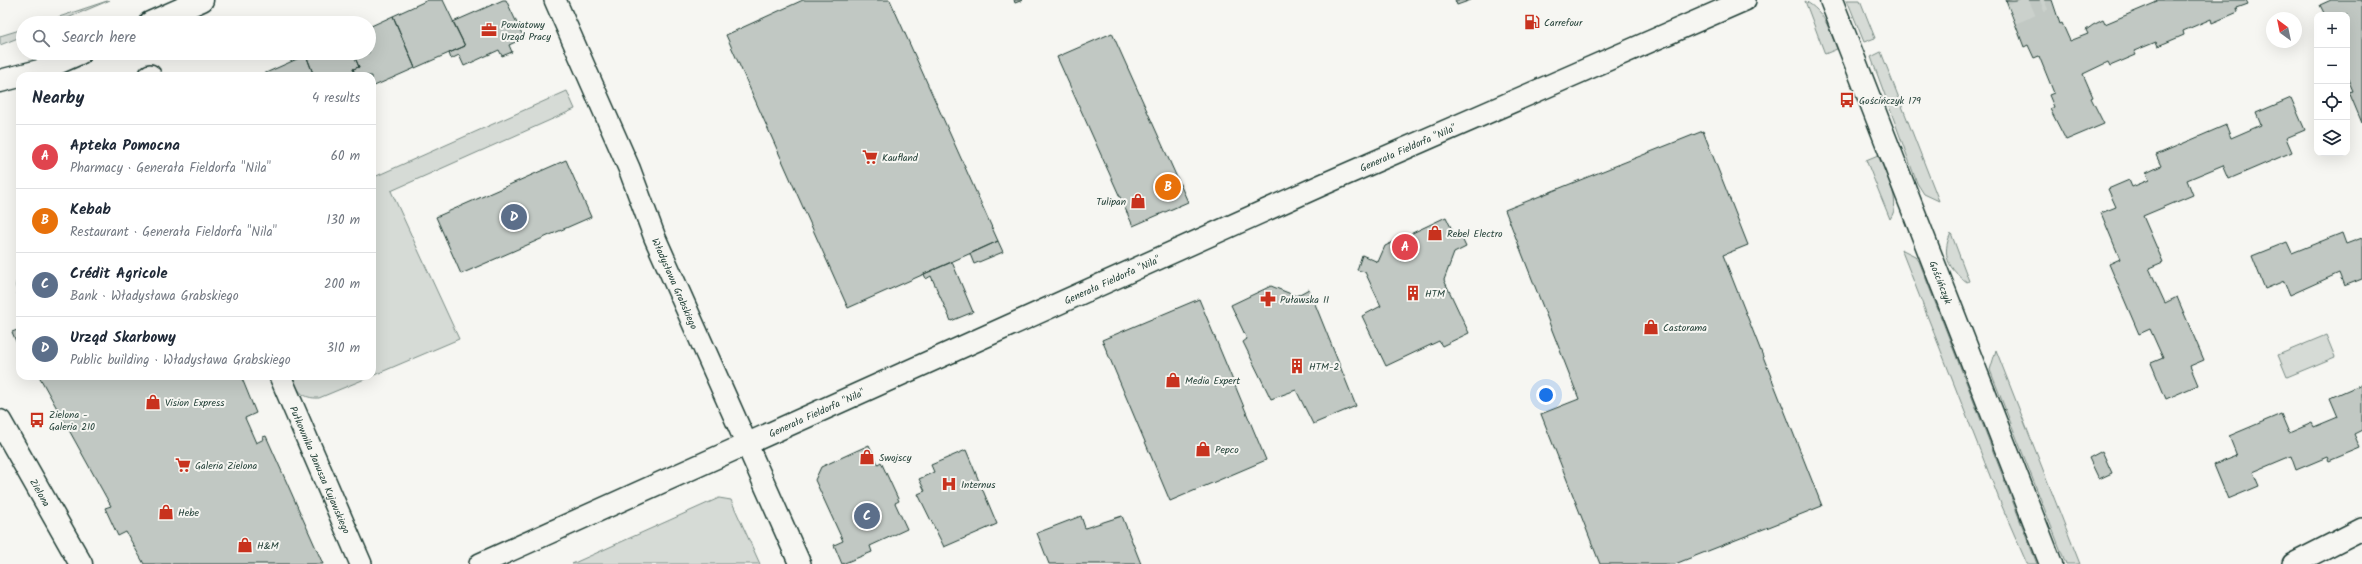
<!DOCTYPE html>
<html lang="en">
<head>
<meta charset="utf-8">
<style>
	:root { --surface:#fff; --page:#f2f2f3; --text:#1f2937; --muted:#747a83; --line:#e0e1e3; --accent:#1a73e8 }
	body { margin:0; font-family:Kalam,sans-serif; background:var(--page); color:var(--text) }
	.controls { position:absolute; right:12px; top:12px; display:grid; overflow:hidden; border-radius:8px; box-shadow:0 4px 16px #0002 }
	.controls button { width:36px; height:36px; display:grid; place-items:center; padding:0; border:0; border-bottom:1px solid var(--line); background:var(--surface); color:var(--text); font:20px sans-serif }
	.compass { position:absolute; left:2266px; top:12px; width:36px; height:36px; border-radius:50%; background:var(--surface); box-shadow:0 4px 16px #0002; rotate:327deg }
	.you { position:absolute; left:1546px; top:395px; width:14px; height:14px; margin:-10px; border:3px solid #fff; border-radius:50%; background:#1a73e8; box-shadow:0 0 0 6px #1a73e833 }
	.badge { display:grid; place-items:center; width:26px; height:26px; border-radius:50%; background:var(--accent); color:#fff; font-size:13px; font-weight:700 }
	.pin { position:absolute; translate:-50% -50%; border:2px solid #fff; box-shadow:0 1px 4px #0006 }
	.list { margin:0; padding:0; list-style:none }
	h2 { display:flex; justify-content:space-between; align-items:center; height:52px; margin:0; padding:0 16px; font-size:17px }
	h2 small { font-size:13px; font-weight:400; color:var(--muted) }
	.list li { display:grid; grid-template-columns:26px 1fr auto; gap:12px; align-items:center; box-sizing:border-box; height:64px; padding:0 16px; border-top:1px solid var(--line) }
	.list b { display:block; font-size:15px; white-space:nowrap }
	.list p { margin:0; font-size:13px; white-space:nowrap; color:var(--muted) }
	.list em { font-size:13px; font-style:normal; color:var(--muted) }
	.icon { flex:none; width:22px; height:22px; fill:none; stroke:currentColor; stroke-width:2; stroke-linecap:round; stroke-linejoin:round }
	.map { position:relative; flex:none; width:2362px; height:564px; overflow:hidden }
	.search { position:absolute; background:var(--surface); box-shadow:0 4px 16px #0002; left:16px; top:16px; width:360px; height:44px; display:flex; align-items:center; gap:10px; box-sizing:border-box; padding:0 14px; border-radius:22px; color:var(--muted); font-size:15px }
	.panel { position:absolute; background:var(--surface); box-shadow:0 4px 16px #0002; left:16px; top:72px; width:360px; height:308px; border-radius:12px }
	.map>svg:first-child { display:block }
	.green { fill:#d6dbd6; stroke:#7a8c85 }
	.building { fill:#c1c8c3; stroke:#1f3d34 }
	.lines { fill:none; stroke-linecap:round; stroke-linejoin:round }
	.minor-tunnel { stroke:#cbd1cc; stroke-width:21; stroke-dasharray:21 10; stroke-linecap:butt }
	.minor-casing { stroke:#1f3d34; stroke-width:24 }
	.tertiary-casing { stroke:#1f3d34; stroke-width:25 }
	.secondary-casing { stroke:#1f3d34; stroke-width:25 }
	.minor { stroke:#f6f6f2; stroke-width:21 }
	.tertiary { stroke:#f6f6f2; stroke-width:22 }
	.secondary { stroke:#f6f6f2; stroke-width:22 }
	.labels { text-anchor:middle; stroke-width:4; stroke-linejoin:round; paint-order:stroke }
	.poi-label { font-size:10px; fill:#1f3d34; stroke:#f6f6f2; text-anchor:start }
	.street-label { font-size:10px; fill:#1f3d34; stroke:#f6f6f2 }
</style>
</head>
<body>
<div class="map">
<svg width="2362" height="564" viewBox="0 0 2362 564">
	<rect width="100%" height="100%" fill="#f6f6f2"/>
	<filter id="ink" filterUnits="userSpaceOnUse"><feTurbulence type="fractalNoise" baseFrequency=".025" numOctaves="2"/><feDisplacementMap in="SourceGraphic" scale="8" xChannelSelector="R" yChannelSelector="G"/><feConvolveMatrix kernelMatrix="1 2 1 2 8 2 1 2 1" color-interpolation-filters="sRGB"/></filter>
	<g filter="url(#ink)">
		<path class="green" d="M 110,0 L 56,23 L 40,23 L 41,23 Z
			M 1847,0 L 1860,0 L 1875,38 L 1864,42 Z
			M 1805,1 C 1825,12 1829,29 1837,49 L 1825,54 Z
			M 23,29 L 23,36 L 0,45 L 0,36 Z
			M 1881,52 L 1939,201 L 1924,194 L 1917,183 L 1871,57 Z
			M 567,91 L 575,109 L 391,191 L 459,339 L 372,376 L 372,178 Z
			M 1878,155 C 1885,174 1903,201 1890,219 L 1866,160 Z
			M 1951,233 L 1969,281 L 1967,282 C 1948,269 1941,254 1951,233 Z
			M 1901,249 L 1915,256 L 1919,261 L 2037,564 L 2027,564 L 2001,504 Z
			M 2326,335 L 2335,357 L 2287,377 L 2278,355 Z
			M 1996,350 L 2080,564 L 2066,564 L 1990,370 Z
			M 291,376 L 372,376 L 319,398 C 302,399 297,390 291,376 Z
			M 719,498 L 731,500 L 760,564 L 572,564 Z"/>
		<path class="building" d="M 428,0 L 443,0 L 465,46 L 415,68 L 393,16 Z
			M 503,0 L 506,0 L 524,38 L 509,45 L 512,52 L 502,56 L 499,50 L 464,66 L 459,55 L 451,59 L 449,53 L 465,46 L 453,22 Z
			M 803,0 L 890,0 L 998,241 L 848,308 L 726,35 Z
			M 1014,0 L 1023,0 L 1015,3 Z
			M 1455,0 L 1471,0 L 1457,5 Z
			M 2006,0 L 2052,0 L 2060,24 L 2062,23 L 2070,41 L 2088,34 L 2086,30 L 2093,25 L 2103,20 L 2105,24 L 2157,2 L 2156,0 L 2246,0 L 2248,4 L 2237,8 L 2238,12 L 2212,23 L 2211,19 L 2183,31 L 2184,35 L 2158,46 L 2156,42 L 2134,51 L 2136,55 L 2110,66 L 2108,62 L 2083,74 L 2093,97 L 2091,98 L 2104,124 L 2066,140 L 2050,109 L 2054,107 L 2049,95 L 2054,93 L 2039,56 L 2034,58 L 2028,45 L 2024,47 Z
			M 2331,0 L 2362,0 L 2362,123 L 2349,92 L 2353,91 L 2347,77 L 2347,15 L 2325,15 L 2320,5 Z
			M 393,16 L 415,68 L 372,87 L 372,76 L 356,76 L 353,69 L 359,67 L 353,53 L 369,53 L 369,27 Z
			M 1112,33 L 1188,202 L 1133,226 L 1057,57 Z
			M 310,53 L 353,53 L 359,67 L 353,69 L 356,76 L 314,76 L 306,55 Z
			M 306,55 L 314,76 L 259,76 Z
			M 2291,98 L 2305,130 L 2286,138 L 2292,152 L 2229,179 L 2223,165 L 2187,180 L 2193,195 L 2143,216 L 2163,262 L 2149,268 L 2165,303 L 2177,297 L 2204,360 L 2190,366 L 2198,385 L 2166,399 L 2151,363 L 2163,358 L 2150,329 L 2139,334 L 2109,264 L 2120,259 L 2101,213 L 2116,207 L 2108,189 L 2129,180 L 2132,187 L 2149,180 L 2146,173 L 2161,166 L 2156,155 L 2226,125 L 2231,138 L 2261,125 L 2256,113 Z
			M 1703,131 L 1748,245 L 1723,255 L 1822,506 L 1675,564 L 1600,564 L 1541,414 L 1579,399 L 1505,210 Z
			M 566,160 L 591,217 L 461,274 L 436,217 Z
			M 1446,217 L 1454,234 L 1459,232 L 1466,247 L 1454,253 L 1444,280 L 1469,333 L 1442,346 L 1439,341 L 1386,366 L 1362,316 L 1381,306 L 1365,272 L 1357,270 L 1362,255 L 1378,262 L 1385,246 Z
			M 2342,233 L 2346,244 L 2362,238 L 2362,279 L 2344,286 L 2339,273 L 2290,295 L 2284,281 L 2265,289 L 2252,256 L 2287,242 L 2292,253 Z
			M 998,241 L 1003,252 L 974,264 L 970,254 Z
			M 20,247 L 20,309 L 16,286 Z
			M 952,262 L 973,312 L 951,321 L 931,276 L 926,279 L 924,274 Z
			M 1271,286 L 1296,296 L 1309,289 L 1356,406 L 1313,424 L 1296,390 L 1271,399 L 1243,342 L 1247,339 L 1231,305 Z
			M 1199,299 L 1266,460 L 1170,501 L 1102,340 Z
			M 20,329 L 20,351 L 12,332 Z
			M 39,376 L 241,376 L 256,413 L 245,418 L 249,427 L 256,443 L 264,439 L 263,437 L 266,436 L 323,564 L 144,564 L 126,532 L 118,536 L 105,508 L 111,506 Z
			M 2362,384 L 2362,430 L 2354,434 L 2360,448 L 2329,461 L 2327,457 L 2296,470 L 2291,456 L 2253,472 L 2259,486 L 2228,499 L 2214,465 L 2237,456 L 2229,436 L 2281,414 L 2289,433 L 2312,423 L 2314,427 L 2338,417 L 2330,398 Z
			M 869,445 L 878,464 L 881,462 L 899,501 L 895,503 L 907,529 L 870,546 L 872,552 L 842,564 L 834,545 L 843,541 L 815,480 L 821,467 Z
			M 966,450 L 997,524 L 944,547 L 918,494 L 925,491 L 919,479 L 934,472 L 931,465 Z
			M 2102,451 L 2112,473 L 2099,479 L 2089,458 Z
			M 1081,516 L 1085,528 L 1122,516 L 1141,564 L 1049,564 L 1037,533 Z"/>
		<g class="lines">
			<path class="minor-tunnel" d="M 2012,14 L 2044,0"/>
			<defs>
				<g id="minor">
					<path id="s1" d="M 555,0 L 629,168 L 655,238 L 800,564"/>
					<path d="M 150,75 L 150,76"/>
					<path id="s2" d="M 280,376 L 361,564"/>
					<path id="s3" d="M 480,564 L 1324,184 L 1745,0"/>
					<path d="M 2293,564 L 2362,529"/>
				</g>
				<g id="tertiary">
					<path id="s4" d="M 1831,0 L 2051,564"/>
				</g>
				<g id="secondary">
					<path d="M 150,23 L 202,0"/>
					<path d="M 0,81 L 39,71 L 80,53"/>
					<path id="s5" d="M 0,421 L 81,564"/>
				</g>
			</defs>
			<use href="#minor" class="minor-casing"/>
			<use href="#tertiary" class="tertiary-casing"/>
			<use href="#secondary" class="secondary-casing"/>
			<use href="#minor" class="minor"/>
			<use href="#tertiary" class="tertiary"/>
			<use href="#secondary" class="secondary"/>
		</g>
	</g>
	<defs>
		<symbol id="fuel-bare" viewBox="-9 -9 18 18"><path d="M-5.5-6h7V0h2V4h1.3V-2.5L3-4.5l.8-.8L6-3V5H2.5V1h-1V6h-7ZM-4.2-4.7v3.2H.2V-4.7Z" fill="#c8321e" stroke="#f6f6f2" stroke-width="2.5" paint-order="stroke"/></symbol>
		<symbol id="office-bare" viewBox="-9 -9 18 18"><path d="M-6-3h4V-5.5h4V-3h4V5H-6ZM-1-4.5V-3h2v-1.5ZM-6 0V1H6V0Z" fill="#c8321e" stroke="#f6f6f2" stroke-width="2.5" paint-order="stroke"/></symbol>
		<symbol id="bus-bare" viewBox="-9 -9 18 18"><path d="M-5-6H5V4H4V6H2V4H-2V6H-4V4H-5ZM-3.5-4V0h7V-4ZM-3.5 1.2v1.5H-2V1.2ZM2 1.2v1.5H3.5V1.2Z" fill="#c8321e" stroke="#f6f6f2" stroke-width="2.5" paint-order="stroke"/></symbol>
		<symbol id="supermarket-bare" viewBox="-9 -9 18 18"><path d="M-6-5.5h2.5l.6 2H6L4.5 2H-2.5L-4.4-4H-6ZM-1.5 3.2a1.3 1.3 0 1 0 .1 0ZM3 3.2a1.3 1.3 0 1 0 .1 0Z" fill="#c8321e" stroke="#f6f6f2" stroke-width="2.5" paint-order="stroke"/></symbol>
		<symbol id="shop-bare" viewBox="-9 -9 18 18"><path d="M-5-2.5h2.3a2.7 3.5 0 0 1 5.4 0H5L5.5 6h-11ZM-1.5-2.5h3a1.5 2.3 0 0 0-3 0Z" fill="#c8321e" stroke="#f6f6f2" stroke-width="2.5" paint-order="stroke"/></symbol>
		<symbol id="building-bare" viewBox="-9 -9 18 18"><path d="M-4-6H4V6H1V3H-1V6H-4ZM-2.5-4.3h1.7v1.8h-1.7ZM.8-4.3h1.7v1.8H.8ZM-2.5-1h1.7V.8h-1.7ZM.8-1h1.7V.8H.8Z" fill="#c8321e" stroke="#f6f6f2" stroke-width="2.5" paint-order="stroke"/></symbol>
		<symbol id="pharmacy-bare" viewBox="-9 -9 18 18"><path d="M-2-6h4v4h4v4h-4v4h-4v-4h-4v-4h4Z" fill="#c8321e" stroke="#f6f6f2" stroke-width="2.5" paint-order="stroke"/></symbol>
		<symbol id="hospital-bare" viewBox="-9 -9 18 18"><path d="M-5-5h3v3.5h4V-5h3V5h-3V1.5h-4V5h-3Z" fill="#c8321e" stroke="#f6f6f2" stroke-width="2.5" paint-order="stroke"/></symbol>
	</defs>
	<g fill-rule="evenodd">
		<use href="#fuel-bare" x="1521" y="11" width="22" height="22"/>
		<use href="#office-bare" x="478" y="19" width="22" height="22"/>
		<use href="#bus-bare" x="1836" y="89" width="22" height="22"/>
		<use href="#supermarket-bare" x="859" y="146" width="22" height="22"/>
		<use href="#shop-bare" x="1127" y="190" width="22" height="22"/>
		<use href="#shop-bare" x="1424" y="222" width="22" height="22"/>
		<use href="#building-bare" x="1402" y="282" width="22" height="22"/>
		<use href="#pharmacy-bare" x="1257" y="288" width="22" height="22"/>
		<use href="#shop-bare" x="1640" y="316" width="22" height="22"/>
		<use href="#building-bare" x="1286" y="355" width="22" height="22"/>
		<use href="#shop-bare" x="1162" y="369" width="22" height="22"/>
		<use href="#shop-bare" x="142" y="391" width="22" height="22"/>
		<use href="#bus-bare" x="26" y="409" width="22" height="22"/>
		<use href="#shop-bare" x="1192" y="438" width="22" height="22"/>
		<use href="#shop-bare" x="856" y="446" width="22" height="22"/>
		<use href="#supermarket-bare" x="172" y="454" width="22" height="22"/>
		<use href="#hospital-bare" x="938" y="473" width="22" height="22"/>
		<use href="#shop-bare" x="155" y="501" width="22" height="22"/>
		<use href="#shop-bare" x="234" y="534" width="22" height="22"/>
	</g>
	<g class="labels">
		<g class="poi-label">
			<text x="1544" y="26">Carrefour</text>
			<text x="501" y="28">Powiatowy<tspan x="501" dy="12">Urząd Pracy</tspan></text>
			<text x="1859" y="104">Gościńczyk 179</text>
			<text x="882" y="161">Kaufland</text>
			<text x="1126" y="205" text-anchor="end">Tulipan</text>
			<text x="1447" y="237">Rebel Electro</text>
			<text x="1425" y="297">HTM</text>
			<text x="1280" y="303">Puławska II</text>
			<text x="1663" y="331">Castorama</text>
			<text x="1309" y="370">HTM-2</text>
			<text x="1185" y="384">Media Expert</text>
			<text x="165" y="406">Vision Express</text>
			<text x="49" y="418">Zielona -<tspan x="49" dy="12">Galeria 210</tspan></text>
			<text x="1215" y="453">Pepco</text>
			<text x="879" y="461">Swojscy</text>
			<text x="195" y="469">Galeria Zielona</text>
			<text x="961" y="488">Internus</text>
			<text x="178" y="516">Hebe</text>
			<text x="257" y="549">H&amp;M</text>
		</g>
		<g class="street-label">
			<text dy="4" stroke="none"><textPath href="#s3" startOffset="1017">Generała Fieldorfa "Nila"</textPath></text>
			<text dy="4" stroke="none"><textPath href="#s3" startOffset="693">Generała Fieldorfa "Nila"</textPath></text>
			<text dy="4" stroke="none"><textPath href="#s4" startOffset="303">Gościńczyk</textPath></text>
			<text dy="4" stroke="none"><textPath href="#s1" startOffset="308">Władysława Grabskiego</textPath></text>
			<text dy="4" stroke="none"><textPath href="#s3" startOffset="369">Generała Fieldorfa "Nila"</textPath></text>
			<text dy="4" stroke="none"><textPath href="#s2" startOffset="102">Pułkownika Janusza Kujawskiego</textPath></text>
			<text dy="4" stroke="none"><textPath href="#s5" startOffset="82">Zielona</textPath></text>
		</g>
	</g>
</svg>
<div class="controls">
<button>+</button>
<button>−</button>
<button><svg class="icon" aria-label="locate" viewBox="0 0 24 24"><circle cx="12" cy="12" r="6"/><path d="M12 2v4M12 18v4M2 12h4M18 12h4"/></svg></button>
<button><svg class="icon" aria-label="layers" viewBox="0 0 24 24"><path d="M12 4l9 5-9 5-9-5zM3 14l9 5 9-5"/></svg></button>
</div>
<svg class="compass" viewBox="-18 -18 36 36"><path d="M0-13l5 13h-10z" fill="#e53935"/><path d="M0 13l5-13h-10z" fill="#747a83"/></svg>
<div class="you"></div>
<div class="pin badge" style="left:1405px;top:247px;background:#e0444e">A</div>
<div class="pin badge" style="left:1168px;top:187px;background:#e8710a">B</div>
<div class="pin badge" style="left:867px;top:516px;background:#5c6f8a">C</div>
<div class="pin badge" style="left:514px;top:217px;background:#5c6f8a">D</div>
<div class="search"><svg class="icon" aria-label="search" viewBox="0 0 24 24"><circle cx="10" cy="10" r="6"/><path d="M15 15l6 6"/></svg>Search here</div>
<section class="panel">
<h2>Nearby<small>4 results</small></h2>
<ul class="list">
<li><span class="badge" style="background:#e0444e">A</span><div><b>Apteka Pomocna</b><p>Pharmacy · Generała Fieldorfa &quot;Nila&quot;</p></div><em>60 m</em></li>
<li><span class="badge" style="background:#e8710a">B</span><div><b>Kebab</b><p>Restaurant · Generała Fieldorfa &quot;Nila&quot;</p></div><em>130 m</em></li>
<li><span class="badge" style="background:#5c6f8a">C</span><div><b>Crédit Agricole</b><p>Bank · Władysława Grabskiego</p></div><em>200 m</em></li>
<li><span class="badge" style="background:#5c6f8a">D</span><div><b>Urząd Skarbowy</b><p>Public building · Władysława Grabskiego</p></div><em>310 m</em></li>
</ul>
</section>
</div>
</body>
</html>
